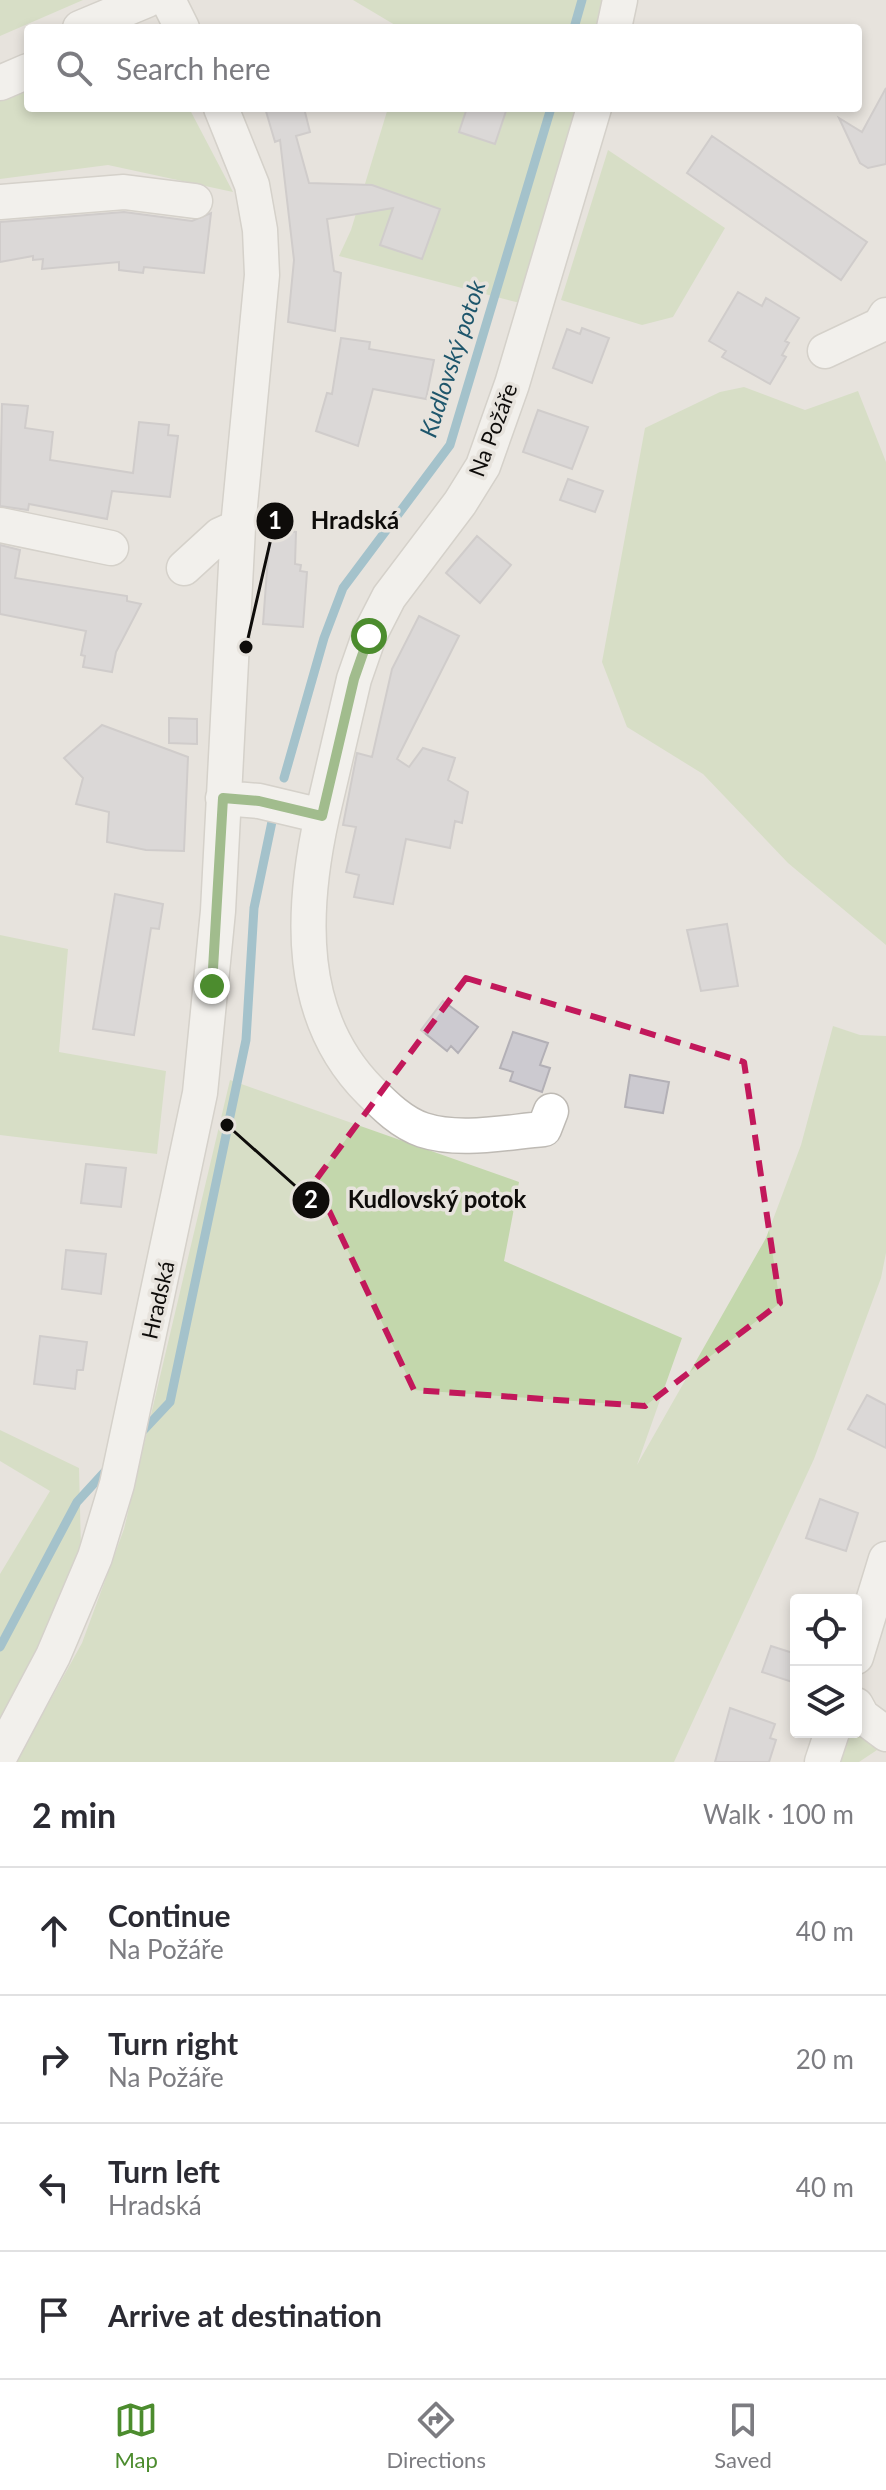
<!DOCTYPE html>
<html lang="en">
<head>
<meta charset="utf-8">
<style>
	:root { --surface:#fff; --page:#f2f2f3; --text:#2b2b33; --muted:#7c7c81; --line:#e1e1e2; --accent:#4c8c2e }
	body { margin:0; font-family:Lato,sans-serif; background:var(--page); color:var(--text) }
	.controls { position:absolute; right:24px; bottom:24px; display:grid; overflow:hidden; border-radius:8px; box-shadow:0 4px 12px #0003 }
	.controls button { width:72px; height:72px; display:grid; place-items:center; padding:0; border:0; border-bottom:2px solid var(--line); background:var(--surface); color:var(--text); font:40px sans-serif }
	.stop { position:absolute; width:24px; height:24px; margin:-18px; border:6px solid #4c8c2e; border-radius:50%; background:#fff }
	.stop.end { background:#4c8c2e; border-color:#fff; box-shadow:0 2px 8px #0008 }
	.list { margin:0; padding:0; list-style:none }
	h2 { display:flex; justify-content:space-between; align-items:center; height:104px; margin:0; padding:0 32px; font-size:34px }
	h2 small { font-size:26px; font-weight:400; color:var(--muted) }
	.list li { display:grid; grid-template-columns:52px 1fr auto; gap:24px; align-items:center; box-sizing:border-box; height:128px; padding:0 32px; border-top:2px solid var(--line) }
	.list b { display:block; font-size:30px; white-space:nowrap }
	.list p { margin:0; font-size:26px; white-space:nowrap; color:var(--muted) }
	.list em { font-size:26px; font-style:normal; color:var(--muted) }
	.icon { flex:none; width:44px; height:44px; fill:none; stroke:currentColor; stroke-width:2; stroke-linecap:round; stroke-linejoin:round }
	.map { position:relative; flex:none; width:886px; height:1762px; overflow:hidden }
	.search { position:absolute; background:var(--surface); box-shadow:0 4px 12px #0003; left:24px; right:24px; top:24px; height:88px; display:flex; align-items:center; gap:20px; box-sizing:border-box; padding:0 28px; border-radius:8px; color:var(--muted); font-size:30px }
	.sheet { height:616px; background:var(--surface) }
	nav { display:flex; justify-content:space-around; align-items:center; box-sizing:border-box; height:112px; border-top:2px solid var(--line); background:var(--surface); font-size:22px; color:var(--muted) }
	nav a { display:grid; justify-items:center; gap:4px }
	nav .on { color:var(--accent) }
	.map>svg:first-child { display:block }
	.green { fill:#c3d7ac }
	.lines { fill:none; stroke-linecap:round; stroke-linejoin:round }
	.stream { stroke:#5399b7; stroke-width:9 }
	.building { fill:#cccad0; stroke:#b3b0b6; stroke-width:2 }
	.minor-casing { stroke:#bebab4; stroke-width:37 }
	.minor { stroke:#fff; stroke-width:34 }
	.route { stroke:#4c8c2e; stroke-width:10 }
	.marked { fill:none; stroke:#c2185b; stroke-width:6; stroke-dasharray:16 10; stroke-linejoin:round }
	.labels { text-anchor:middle; stroke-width:7; stroke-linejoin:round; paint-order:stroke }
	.street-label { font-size:22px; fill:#0e0c0a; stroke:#e7e3dd }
	.water-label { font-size:24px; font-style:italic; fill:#1e566c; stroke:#e7e3dd }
	.leader { fill:none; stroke:#0e0c0a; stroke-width:3 }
	.callout-dot { fill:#0e0c0a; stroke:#e7e3dd; stroke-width:3 }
	.mark-label { font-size:24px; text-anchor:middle; font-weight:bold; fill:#fff }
	.callout-label { font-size:24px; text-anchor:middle; font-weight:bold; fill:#0e0c0a; stroke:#e7e3dd; stroke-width:7; stroke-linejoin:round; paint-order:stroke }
</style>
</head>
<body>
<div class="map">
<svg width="886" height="1762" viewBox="0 0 886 1762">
	<rect width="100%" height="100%" fill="#e7e3dd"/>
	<path class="green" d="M 0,0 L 83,0 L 0,36 Z
		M 353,0 L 603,0 L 597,28 L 400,28 Z
		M 28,71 L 28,108 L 189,108 L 233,192 L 108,165 L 0,179 L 0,83 Z
		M 388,108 L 579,108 L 520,303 L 339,256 L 351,230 Z
		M 608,150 L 725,228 L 673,317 L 642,325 L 561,300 Z
		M 744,387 L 805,410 L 858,391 L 886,462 L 886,945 L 788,863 L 703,774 L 627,727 L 602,662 L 645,428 L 720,392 Z
		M 0,935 L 68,949 L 59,1052 L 166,1071 L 157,1154 L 0,1135 Z
		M 833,1026 L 860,1035 L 886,1036 L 886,1253 L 881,1278 L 814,1459 L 674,1762 L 16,1762 L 82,1643 L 124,1529 L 230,1080 L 519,1182 L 504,1261 L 682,1338 L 637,1465 L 766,1238 L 801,1145 Z
		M 0,1430 L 79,1468 L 81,1549 L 24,1677 L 0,1717 L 0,1574 L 50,1491 L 0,1461 Z
		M 843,1732 L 856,1732 L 880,1748 L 859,1762 L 834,1762 Z"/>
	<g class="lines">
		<path class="stream" d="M 574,28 L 582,0
			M 284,778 L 324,638 L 343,588 L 450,445 L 551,108
			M 139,1435 L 170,1402 L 246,1040 L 254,908 L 274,812
			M 0,1647 L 77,1502 L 110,1466"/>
	</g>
	<path class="building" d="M 886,88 L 886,164 L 868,168 L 860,163 L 839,118 L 862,132 Z
		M 265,108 L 304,108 L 310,132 L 296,136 L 309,183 L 372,185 L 440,209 L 422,259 L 380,245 L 393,208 L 327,219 L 334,271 L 341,273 L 335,331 L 288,322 L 294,260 L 280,140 L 275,142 Z
		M 467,108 L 507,108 L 495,144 L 459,132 Z
		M 712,136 L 867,242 L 841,280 L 687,173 Z
		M 124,212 L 192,221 L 211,213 L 204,273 L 144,267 L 143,273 L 119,270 L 119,262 L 42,269 L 43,259 L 33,260 L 33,256 L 0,262 L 0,222 Z
		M 738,292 L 762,306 L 766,298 L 799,318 L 785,341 L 789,343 L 782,355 L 786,357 L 770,384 L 722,357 L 726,351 L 709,341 Z
		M 582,328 L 609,338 L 592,383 L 553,368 L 567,329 L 580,334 Z
		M 341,338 L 370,342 L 369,349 L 434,360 L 426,399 L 373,389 L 358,446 L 316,431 L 327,393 L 332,394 Z
		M 2,404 L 28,406 L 25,428 L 53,432 L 50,460 L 133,473 L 139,422 L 169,425 L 168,435 L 178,436 L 170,497 L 112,491 L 107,519 L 29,504 L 28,510 L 0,506 Z
		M 538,410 L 588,427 L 572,469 L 523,452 Z
		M 568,479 L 603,491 L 595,512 L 560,500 Z
		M 270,530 L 296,532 L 295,564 L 301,565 L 300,571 L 307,572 L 303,627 L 263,624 Z
		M 477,536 L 511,565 L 480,603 L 446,573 Z
		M 0,545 L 20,550 L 15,578 L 127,596 L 127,601 L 141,604 L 116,652 L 112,672 L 83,667 L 85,656 L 81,655 L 86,631 L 0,614 Z
		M 419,616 L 459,636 L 397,759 L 409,767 L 423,748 L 455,758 L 448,780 L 468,792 L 462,823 L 455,821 L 450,848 L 406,839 L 393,904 L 354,897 L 359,875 L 346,872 L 356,827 L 343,825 L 357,753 L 372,757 L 392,669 Z
		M 169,718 L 197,719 L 197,744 L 169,743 Z
		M 102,725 L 188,757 L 184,851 L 146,850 L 107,842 L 109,812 L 76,804 L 83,778 L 64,758 Z
		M 115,894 L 163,904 L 159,929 L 151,928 L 134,1035 L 93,1029 Z
		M 727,924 L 738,986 L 701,991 L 687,930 Z
		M 443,1001 L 478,1027 L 458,1053 L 451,1046 L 447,1051 L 421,1030 Z
		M 513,1032 L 548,1043 L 540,1065 L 550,1068 L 542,1092 L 510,1081 L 513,1072 L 500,1068 Z
		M 630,1075 L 669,1082 L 663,1113 L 625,1107 Z
		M 86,1164 L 126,1168 L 121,1207 L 81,1203 Z
		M 66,1250 L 106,1254 L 101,1294 L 62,1289 Z
		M 40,1336 L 87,1342 L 83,1370 L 77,1370 L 75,1389 L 34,1384 Z
		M 867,1395 L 886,1405 L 886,1448 L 848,1429 Z
		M 820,1499 L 858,1513 L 846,1551 L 806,1538 Z
		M 771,1646 L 796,1654 L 792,1682 L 762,1672 Z
		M 730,1708 L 775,1724 L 770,1738 L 776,1740 L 769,1762 L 715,1762 Z"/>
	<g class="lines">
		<defs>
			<path id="minor" d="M 168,0 L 182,28
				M 80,28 L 147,0
				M 614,28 L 620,0
				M 0,83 L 28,71
				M 0,202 L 124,192 L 195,201
				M 825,351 L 880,325 L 886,315
				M 0,525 L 111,548
				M 184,568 L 220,535 L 238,527
				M 223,798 L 259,801 L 322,816 L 354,679 L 369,636 L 389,597 L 460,503 L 483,466 L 512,384 L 594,108
				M 322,816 C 301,911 296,1017 370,1091 C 385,1106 402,1123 423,1130 C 460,1142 506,1132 544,1129 L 551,1111
				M 856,1657 L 886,1559
				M 856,1705 L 862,1716 L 886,1734
				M 0,1756 L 53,1656 L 95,1557 L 117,1484 L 200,1093 L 218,911 L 238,527 L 262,275 L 260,230 L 252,185 L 221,108
				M 822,1762 L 832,1732"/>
		</defs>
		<use href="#minor" class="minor-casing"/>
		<use href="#minor" class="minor"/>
	</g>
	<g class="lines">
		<path class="route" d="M 212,986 L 223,798 L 259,801 L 322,816 L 354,679 L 369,636"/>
	</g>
	<path d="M0 0H886V1762H0ZM 466,978 L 744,1062 L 780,1303 L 645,1406 L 414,1390 L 315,1181 Z" fill="#e7e3dd" fill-opacity=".55" fill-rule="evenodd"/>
	<path class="marked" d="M 466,978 L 744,1062 L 780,1303 L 645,1406 L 414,1390 L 315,1181 Z"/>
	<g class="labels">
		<g class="street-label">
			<text transform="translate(493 430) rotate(-69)" y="8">Na Požáře</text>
			<text transform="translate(158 1300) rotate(-77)" y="8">Hradská</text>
		</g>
		<g class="water-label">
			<text transform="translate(453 359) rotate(-72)" y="8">Kudlovský potok</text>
		</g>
	</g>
	<path class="leader" d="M246 647L275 521M227 1125L311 1200"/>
	<g class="callout-dot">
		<circle cx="246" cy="647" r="8"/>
		<circle cx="227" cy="1125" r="8"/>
		<circle cx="275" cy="521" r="20"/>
		<circle cx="311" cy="1200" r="20"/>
	</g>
	<g class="mark-label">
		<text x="275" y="529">1</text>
		<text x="311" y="1208">2</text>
	</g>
	<g class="callout-label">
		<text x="355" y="529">Hradská</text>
		<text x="437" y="1208">Kudlovský potok</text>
	</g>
</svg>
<div class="controls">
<button><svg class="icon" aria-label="locate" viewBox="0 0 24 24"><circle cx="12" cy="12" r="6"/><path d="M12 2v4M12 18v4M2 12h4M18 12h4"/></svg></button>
<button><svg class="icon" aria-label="layers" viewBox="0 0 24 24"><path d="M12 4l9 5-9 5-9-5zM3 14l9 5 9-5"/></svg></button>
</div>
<div class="stop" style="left:369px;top:636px"></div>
<div class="stop end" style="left:212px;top:986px"></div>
<div class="search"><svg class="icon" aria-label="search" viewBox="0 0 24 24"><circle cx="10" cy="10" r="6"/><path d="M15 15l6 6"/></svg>Search here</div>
</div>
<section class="sheet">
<h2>2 min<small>Walk · 100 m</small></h2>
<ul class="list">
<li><svg class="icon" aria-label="ahead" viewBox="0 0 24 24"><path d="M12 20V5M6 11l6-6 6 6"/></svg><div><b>Continue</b><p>Na Požáře</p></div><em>40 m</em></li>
<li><svg class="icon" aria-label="right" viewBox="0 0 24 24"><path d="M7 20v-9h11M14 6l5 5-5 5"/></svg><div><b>Turn right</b><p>Na Požáře</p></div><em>20 m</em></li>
<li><svg class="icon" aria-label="left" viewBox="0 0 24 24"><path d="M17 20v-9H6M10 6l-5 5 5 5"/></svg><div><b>Turn left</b><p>Hradská</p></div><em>40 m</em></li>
<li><svg class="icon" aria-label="arrive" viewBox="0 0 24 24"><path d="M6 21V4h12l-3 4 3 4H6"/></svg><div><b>Arrive at destination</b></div></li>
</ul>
</section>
<nav>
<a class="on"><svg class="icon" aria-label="map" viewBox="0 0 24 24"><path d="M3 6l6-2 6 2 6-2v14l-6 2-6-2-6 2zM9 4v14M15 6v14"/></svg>Map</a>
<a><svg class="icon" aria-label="directions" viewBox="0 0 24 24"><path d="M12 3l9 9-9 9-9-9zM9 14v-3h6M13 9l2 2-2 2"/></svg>Directions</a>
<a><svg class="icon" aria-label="saved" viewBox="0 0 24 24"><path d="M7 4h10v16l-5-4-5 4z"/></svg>Saved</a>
</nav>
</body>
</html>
